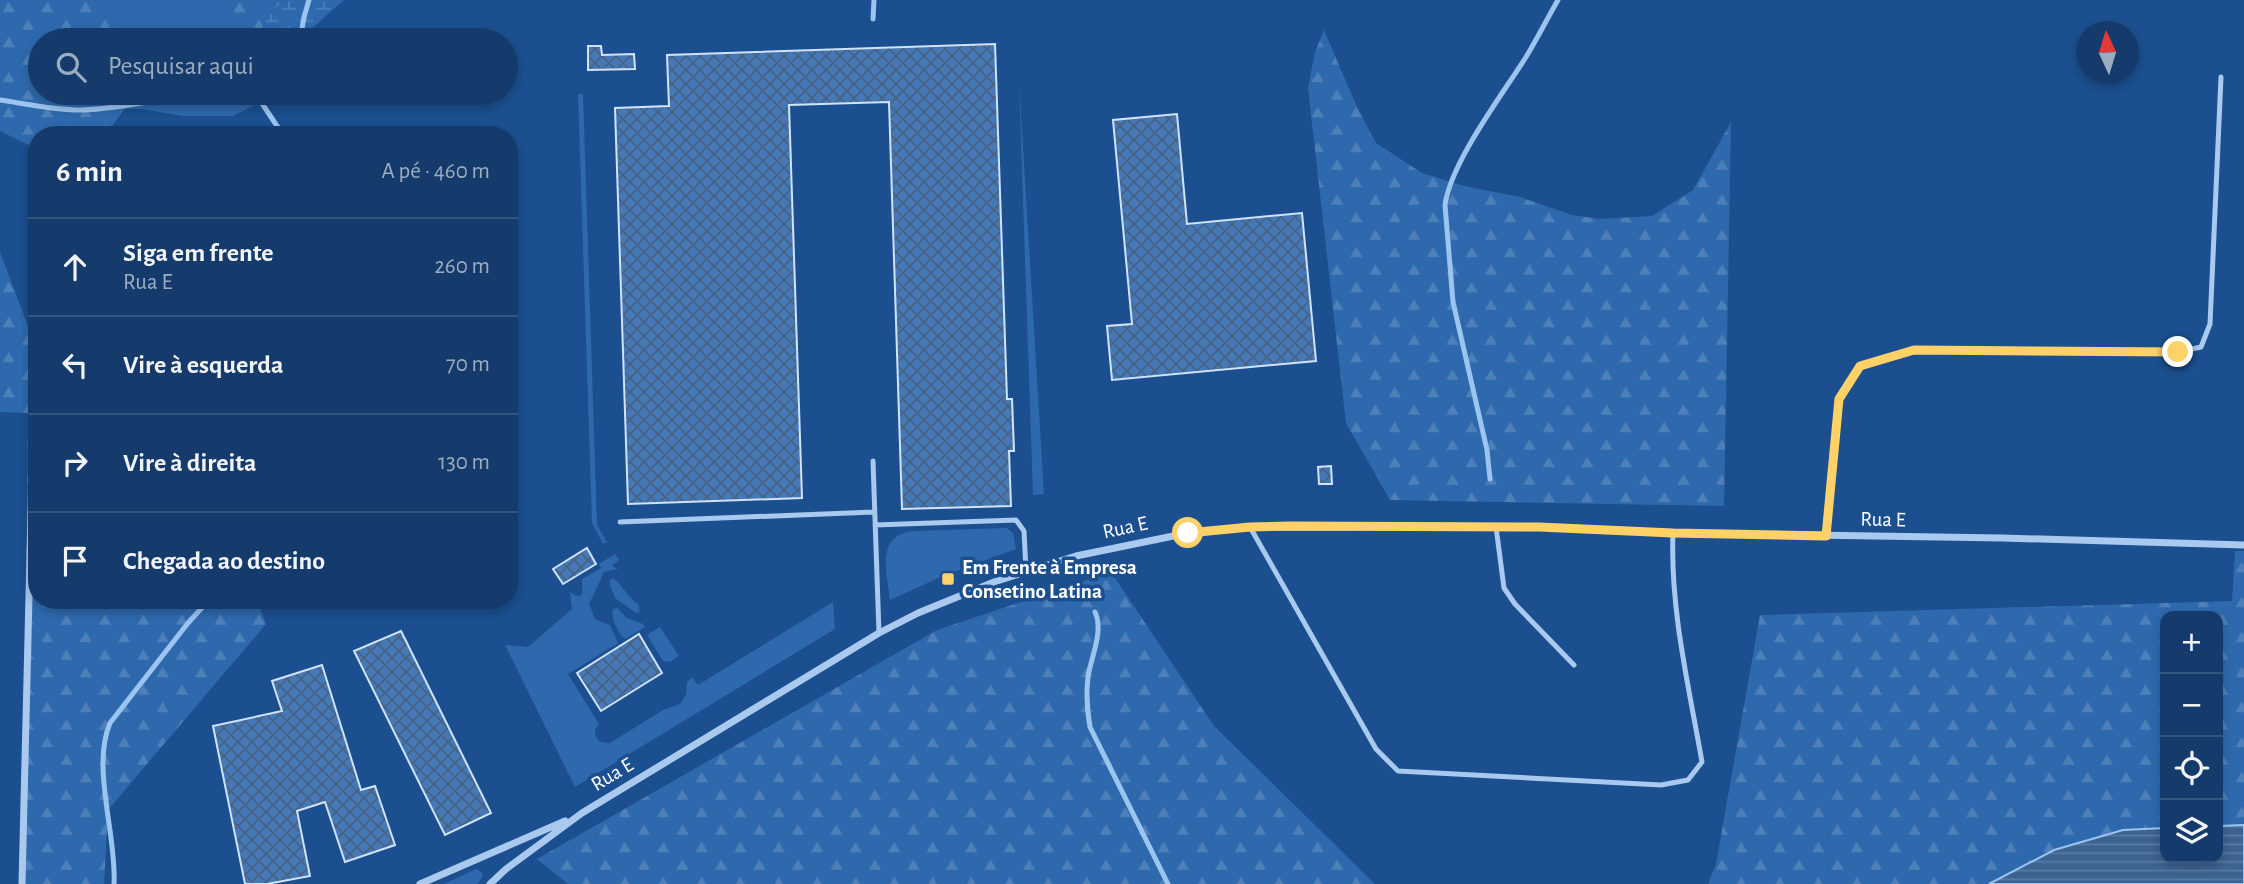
<!DOCTYPE html>
<html lang="pt">
<head>
<meta charset="utf-8">
<style>
	:root { --surface:#143b6b; --page:#214673; --text:#f1f3f6; --muted:#9dadc1; --line:#33557e }
	body { margin:0; font-family:"Alegreya Sans",sans-serif; background:var(--page); color:var(--text) }
	.controls { position:absolute; right:21px; bottom:21px; display:grid; overflow:hidden; border-radius:14px; box-shadow:0 4px 10px #0003 }
	.controls button { width:63px; height:63px; display:grid; place-items:center; padding:0; border:0; border-bottom:2px solid var(--line); background:var(--surface); color:var(--text); font:35px sans-serif }
	.compass { position:absolute; left:2076px; top:21px; width:63px; height:63px; border-radius:50%; background:var(--surface); box-shadow:0 4px 10px #0003; rotate:356deg }
	.stop { position:absolute; width:21px; height:21px; margin:-16px; border:5px solid #ffd166; border-radius:50%; background:#fff }
	.stop.end { background:#ffd166; border-color:#fff; box-shadow:0 2px 7px #0008 }
	.list { margin:0; padding:0; list-style:none }
	h2 { display:flex; justify-content:space-between; align-items:center; height:91px; margin:0; padding:0 28px; font-size:30px }
	h2 small { font-size:23px; font-weight:400; color:var(--muted) }
	.list li { display:grid; grid-template-columns:46px 1fr auto; gap:21px; align-items:center; box-sizing:border-box; height:98px; padding:0 28px; border-top:2px solid var(--line) }
	.list b { display:block; font-size:26px; white-space:nowrap }
	.list p { margin:0; font-size:23px; white-space:nowrap; color:var(--muted) }
	.list em { font-size:23px; font-style:normal; color:var(--muted) }
	.icon { flex:none; width:38px; height:38px; fill:none; stroke:currentColor; stroke-width:2; stroke-linecap:round; stroke-linejoin:round }
	.map { position:relative; flex:none; width:2244px; height:884px; overflow:hidden }
	.search { position:absolute; background:var(--surface); box-shadow:0 4px 10px #0003; left:28px; top:28px; width:490px; height:77px; display:flex; align-items:center; gap:18px; box-sizing:border-box; padding:0 24px; border-radius:38px; color:var(--muted); font-size:26px }
	.panel { position:absolute; background:var(--surface); box-shadow:0 4px 10px #0003; left:28px; top:126px; width:490px; height:483px; border-radius:28px }
	.map>svg:first-child { display:block }
	.green { fill:#2e69ad }
	.forest { fill:url(#forest-firs) }
	.wetland { fill:url(#wetland-marsh) }
	.water { fill:url(#water-rules); stroke:#9cc4f0; stroke-width:2 }
	.lines { fill:none; stroke-linecap:round; stroke-linejoin:round }
	.stream { stroke:#9cc4f0; stroke-width:5 }
	.building { fill:url(#building-cross-hatch); stroke:#cfe3fa; stroke-width:2 }
	.lane { stroke:#a9c9ee; stroke-width:5 }
	.street { stroke:#a9c9ee; stroke-width:7 }
	.route { stroke:#ffd166; stroke-width:9 }
	.poi-dot { fill:#ffd166; stroke:#1b4f8f; stroke-width:2.5 }
	.labels { text-anchor:middle; stroke-width:7; stroke-linejoin:round; paint-order:stroke }
	.street-label { font-size:21px; fill:#fff; stroke:#1b4f8f }
	.poi-label { font-size:21px; font-weight:bold; fill:#fff; stroke:#1b4f8f; text-anchor:start }
</style>
</head>
<body>
<div class="map">
<svg width="2244" height="884" viewBox="0 0 2244 884">
	<defs>
		<pattern id="forest-firs" width="22" height="20" patternUnits="userSpaceOnUse" patternTransform="scale(1.75)"><rect width="22" height="20" fill="#2e69ad"/><path d="M5 1l3.5 6h-7zM16 11l3.5 6h-7z" fill="#4d80b9"/></pattern>
		<pattern id="wetland-marsh" width="20" height="14" patternUnits="userSpaceOnUse" patternTransform="scale(1.75)"><rect width="20" height="14" fill="#2e69ad"/><path d="M1 5h8M5 5V1M11 12h8M15 12V8" fill="none" stroke="#4d80b9"/></pattern>
		<pattern id="water-rules" width="6" height="5" patternUnits="userSpaceOnUse" patternTransform="scale(1.75)"><rect width="6" height="5" fill="#3c6290"/><path d="M0 2.5h6" fill="none" stroke="#597aa1"/></pattern>
		<pattern id="building-cross-hatch" width="8" height="8" patternUnits="userSpaceOnUse" patternTransform="scale(1.75)"><rect width="8" height="8" fill="#4478b7"/><path d="M0 0l8 8M0 8l8-8" fill="none" stroke="#486282"/></pattern>
	</defs>
	<rect width="100%" height="100%" fill="#1b4f8f"/>
	<path class="green" d="M 95,0 L 219,0 L 240,40 L 122,40 L 106,8 Z
		M 1019,81 L 1044,494 L 1033,495 Z
		M 135,93 L 268,93 L 270,97 L 233,116 L 182,116 L 142,109 L 123,109 Z
		M 578,94 L 583,94 L 597,525 L 607,542 L 603,544 L 592,523 Z
		M 1007,528 L 1013,533 L 1016,549 L 943,576 L 890,600 C 887,573 875,535 913,531 Z
		M 615,554 L 619,560 L 612,566 L 618,569 L 604,572 L 589,604 L 595,619 L 610,625 L 618,643 L 568,674 L 599,724 C 593,731 594,737 601,742 L 610,743 L 663,710 L 680,704 L 686,695 L 687,682 L 692,677 L 698,685 L 833,602 L 835,629 L 575,787 L 505,645 L 528,647 L 572,609 L 570,592 L 576,596 L 582,595 L 582,579 L 601,568 L 599,564 Z
		M 612,578 C 620,581 627,597 638,604 L 640,612 L 636,613 L 615,598 L 609,582 Z
		M 617,608 L 627,618 L 643,624 L 645,627 L 625,639 C 618,634 610,617 613,609 Z
		M 660,627 L 679,656 L 670,662 L 663,661 L 647,635 Z
		M 476,869 L 483,873 L 482,878 L 477,884 L 444,884 Z"/>
	<path class="forest" d="M 0,0 L 95,0 L 106,8 L 122,40 L 40,40 L 40,93 L 135,93 L 106,135 L 37,135 L 37,149 L 0,131 Z
		M 219,0 L 287,0 L 271,11 L 256,40 L 240,40 Z
		M 1324,30 L 1358,109 L 1376,143 L 1422,173 L 1464,186 L 1520,197 L 1572,215 L 1600,219 L 1652,216 L 1693,190 L 1731,122 L 1724,506 L 1390,500 L 1346,423 L 1308,88 L 1315,52 Z
		M 0,252 L 37,350 L 37,600 L 257,600 L 266,624 L 108,810 L 104,884 L 23,884 L 28,413 L 0,412 Z
		M 2235,551 L 2244,551 L 2244,825 L 2218,826 L 2218,616 L 2165,616 L 2165,828 L 2123,830 L 2054,850 L 1989,884 L 1708,884 L 1716,864 L 1760,615 L 2232,601 Z
		M 1111,572 L 1214,726 L 1375,884 L 568,884 L 537,859 L 937,630 Z"/>
	<path class="wetland" d="M 287,0 L 344,0 L 309,31 L 286,40 L 256,40 L 271,11 Z"/>
	<path class="water" d="M 2244,825 L 2244,884 L 1989,884 L 2054,850 L 2123,830 L 2165,828 L 2165,858 L 2218,858 L 2218,826 Z"/>
	<g class="lines">
		<path class="stream" d="M 873,19 L 874,0
			M 300,40 L 304,17 L 309,0
			M 234,93 L 246,95 L 251,93
			M 255,93 L 283,135
			M 0,100 C 27,104 54,110 82,110 C 122,109 162,98 202,93
			M 1490,479 L 1487,450 L 1453,302 L 1445,205 C 1451,162 1502,95 1526,57 C 1537,39 1547,19 1558,0
			M 1095,612 C 1104,631 1091,657 1088,677 C 1086,694 1087,710 1090,727 L 1168,884
			M 114,884 C 117,836 91,767 110,723 L 188,623 L 209,600"/>
	</g>
	<path class="building" d="M 995,44 L 1007,399 L 1012,399 L 1014,451 L 1009,451 L 1011,506 L 902,509 L 889,102 L 789,105 L 802,498 L 628,504 L 615,108 L 669,106 L 667,55 Z
		M 588,46 L 601,46 L 602,55 L 634,54 L 635,69 L 588,70 Z
		M 1177,114 L 1187,224 L 1302,213 L 1316,361 L 1112,380 L 1107,326 L 1132,324 L 1113,120 Z
		M 1331,466 L 1332,484 L 1319,484 L 1318,467 Z
		M 587,548 L 596,564 L 563,584 L 553,569 Z
		M 401,631 L 491,813 L 445,835 L 354,651 Z
		M 639,634 L 662,673 L 601,711 L 577,673 Z
		M 322,665 L 361,790 L 375,786 L 395,845 L 345,862 L 325,802 L 297,811 L 310,876 L 267,884 L 245,884 L 213,726 L 282,711 L 272,681 Z"/>
	<g class="lines">
		<path class="lane" d="M 873,461 L 879,633
			M 620,522 L 874,512
			M 875,525 L 1016,520 L 1024,531 L 1026,571
			M 1250,527 L 1376,749 L 1398,771 L 1661,785 L 1688,780 L 1702,762 C 1689,687 1670,610 1673,533
			M 1496,527 L 1504,588 L 1515,604 L 1574,665
			M 1826,535 L 1839,399 L 1860,366 L 1914,350 L 2178,352 L 2201,347 L 2210,324 L 2221,77"/>
		<path class="street" d="M 22,884 L 32,473 L 37,462
			M 420,884 L 565,821
			M 490,884 L 506,869 L 582,813 L 879,633 L 918,613 L 994,582 L 1076,556 L 1188,533 L 1250,527 L 1539,527 L 1673,533 L 2002,538 L 2244,545"/>
	</g>
	<g class="lines">
		<path class="route" d="M 1188,533 L 1250,527 L 1290,526 L 1539,527 L 1673,533 L 1826,536 L 1839,399 L 1860,366 L 1914,350 L 2178,352"/>
	</g>
	<rect class="poi-dot" x="941" y="572" width="14" height="14" rx="3.5"/>
	<g class="labels">
		<g class="street-label">
			<text transform="translate(1883 519) rotate(1)" y="7">Rua E</text>
			<text transform="translate(1125 527) rotate(-12)" y="7">Rua E</text>
			<text transform="translate(612 774) rotate(-31)" y="7">Rua E</text>
		</g>
		<g class="poi-label">
			<text x="962" y="574">Em Frente à Empresa<tspan x="962" dy="24">Consetino Latina</tspan></text>
		</g>
	</g>
</svg>
<div class="controls">
<button>+</button>
<button>−</button>
<button><svg class="icon" aria-label="locate" viewBox="0 0 24 24"><circle cx="12" cy="12" r="6"/><path d="M12 2v4M12 18v4M2 12h4M18 12h4"/></svg></button>
<button><svg class="icon" aria-label="layers" viewBox="0 0 24 24"><path d="M12 4l9 5-9 5-9-5zM3 14l9 5 9-5"/></svg></button>
</div>
<svg class="compass" viewBox="-18 -18 36 36"><path d="M0-13l5 13h-10z" fill="#e53935"/><path d="M0 13l5-13h-10z" fill="#9dadc1"/></svg>
<div class="stop" style="left:1188px;top:533px"></div>
<div class="stop end" style="left:2178px;top:352px"></div>
<div class="search"><svg class="icon" aria-label="search" viewBox="0 0 24 24"><circle cx="10" cy="10" r="6"/><path d="M15 15l6 6"/></svg>Pesquisar aqui</div>
<section class="panel">
<h2>6 min<small>A pé · 460 m</small></h2>
<ul class="list">
<li><svg class="icon" aria-label="ahead" viewBox="0 0 24 24"><path d="M12 20V5M6 11l6-6 6 6"/></svg><div><b>Siga em frente</b><p>Rua E</p></div><em>260 m</em></li>
<li><svg class="icon" aria-label="left" viewBox="0 0 24 24"><path d="M17 20v-9H6M10 6l-5 5 5 5"/></svg><div><b>Vire à esquerda</b></div><em>70 m</em></li>
<li><svg class="icon" aria-label="right" viewBox="0 0 24 24"><path d="M7 20v-9h11M14 6l5 5-5 5"/></svg><div><b>Vire à direita</b></div><em>130 m</em></li>
<li><svg class="icon" aria-label="arrive" viewBox="0 0 24 24"><path d="M6 21V4h12l-3 4 3 4H6"/></svg><div><b>Chegada ao destino</b></div></li>
</ul>
</section>
</div>
</body>
</html>
